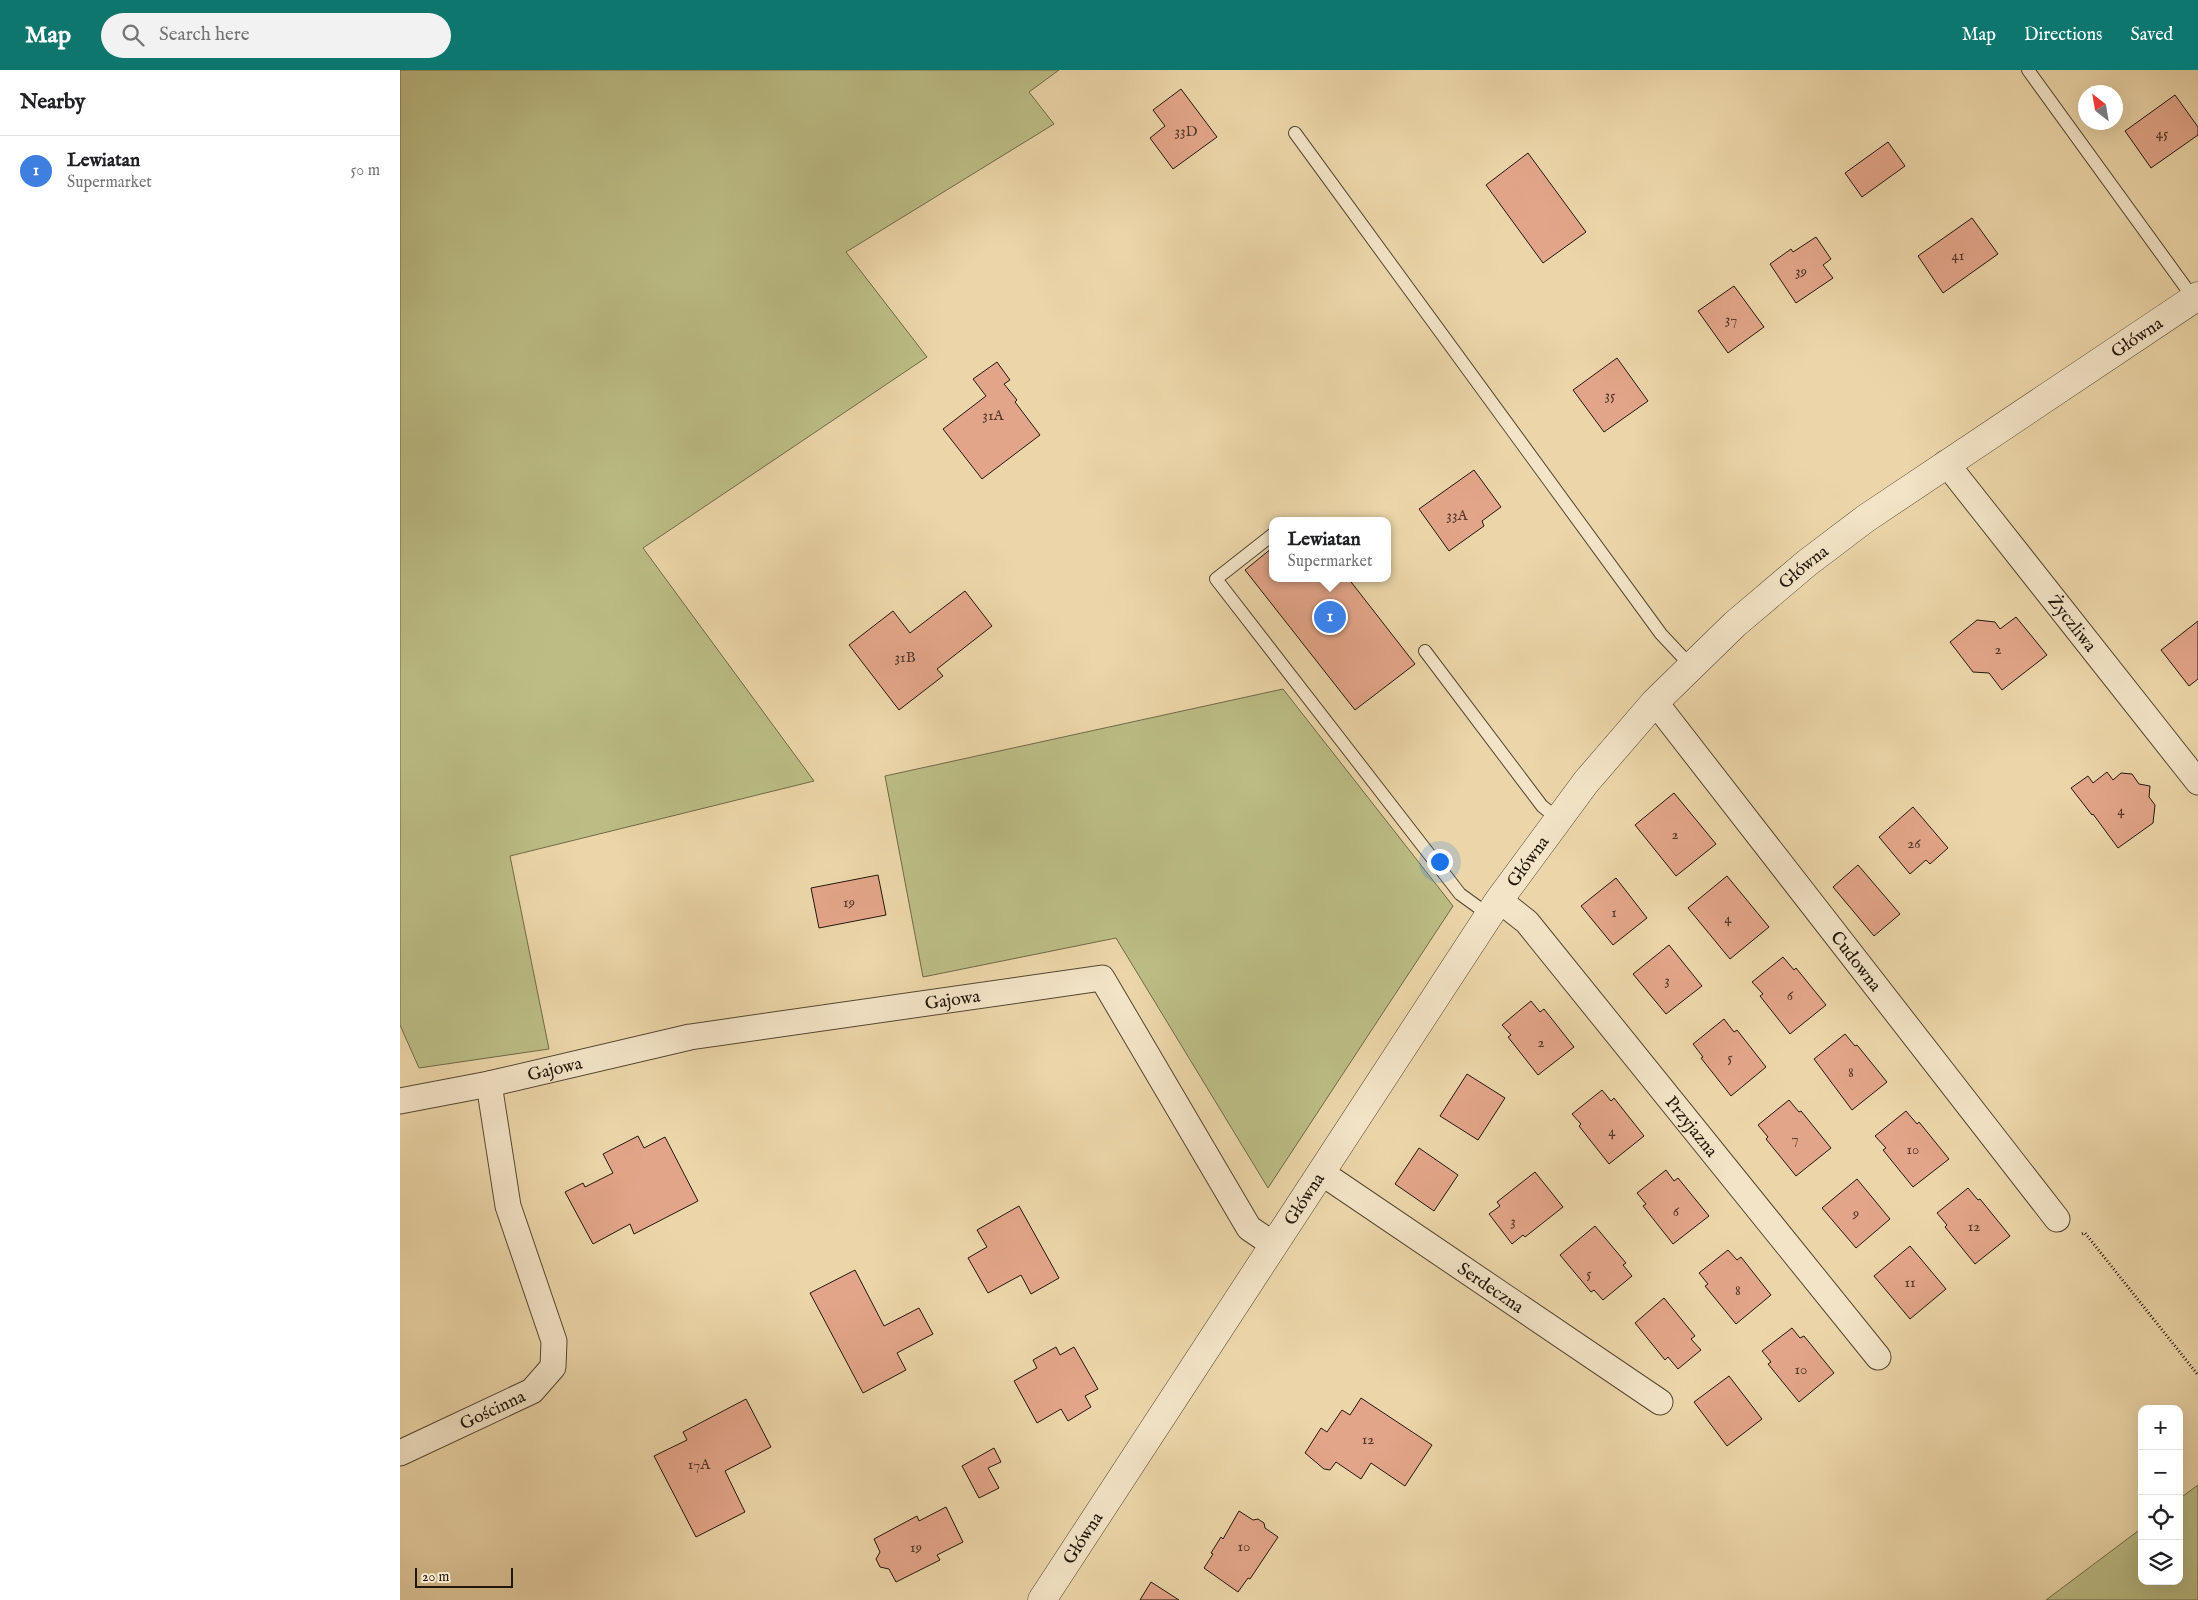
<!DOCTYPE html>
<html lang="en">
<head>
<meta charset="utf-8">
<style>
	:root { --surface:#fff; --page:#f2f2f2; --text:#202124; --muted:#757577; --line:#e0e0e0; --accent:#0f766e }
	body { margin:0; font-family:"IM FELL English",serif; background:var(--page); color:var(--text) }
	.controls { position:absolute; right:15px; bottom:15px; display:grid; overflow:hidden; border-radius:10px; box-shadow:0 5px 20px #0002 }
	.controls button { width:45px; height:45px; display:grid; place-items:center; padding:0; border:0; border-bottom:1px solid var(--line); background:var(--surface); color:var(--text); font:25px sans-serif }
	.compass { position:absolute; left:1678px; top:15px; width:45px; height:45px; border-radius:50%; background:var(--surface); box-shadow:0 5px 20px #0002; rotate:329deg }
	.scale { position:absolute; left:15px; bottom:12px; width:98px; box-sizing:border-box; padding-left:5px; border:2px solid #22170b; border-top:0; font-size:14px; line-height:18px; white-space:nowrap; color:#22170b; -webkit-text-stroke:4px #f3e4c7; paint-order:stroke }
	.you { position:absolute; left:1039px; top:791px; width:18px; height:18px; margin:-12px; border:4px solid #fff; border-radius:50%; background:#1a73e8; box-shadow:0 0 0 8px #1a73e833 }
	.badge { display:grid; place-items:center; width:32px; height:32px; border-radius:50%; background:var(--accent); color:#fff; font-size:16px; font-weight:700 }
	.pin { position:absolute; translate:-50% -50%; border:2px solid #fff; box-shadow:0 1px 5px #0006 }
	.popup { position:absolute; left:869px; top:447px; width:122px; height:65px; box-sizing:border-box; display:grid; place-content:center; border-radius:10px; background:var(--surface); filter:drop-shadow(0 1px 4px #0005); font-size:16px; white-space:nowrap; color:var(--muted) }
	.popup b { font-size:19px; color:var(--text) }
	.popup::after { content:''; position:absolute; left:50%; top:100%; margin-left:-10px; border:10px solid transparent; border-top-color:var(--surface) }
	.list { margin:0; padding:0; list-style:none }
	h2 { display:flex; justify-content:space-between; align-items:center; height:65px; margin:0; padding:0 20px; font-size:21px }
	h2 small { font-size:16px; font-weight:400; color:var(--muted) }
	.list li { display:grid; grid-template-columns:32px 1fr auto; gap:15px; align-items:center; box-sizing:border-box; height:70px; padding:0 20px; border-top:1px solid var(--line) }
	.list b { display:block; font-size:19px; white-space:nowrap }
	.list p { margin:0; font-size:16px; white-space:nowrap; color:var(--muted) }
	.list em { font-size:16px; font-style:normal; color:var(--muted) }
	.icon { flex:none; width:28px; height:28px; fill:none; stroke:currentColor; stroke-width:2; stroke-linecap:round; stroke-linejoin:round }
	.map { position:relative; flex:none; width:1798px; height:1530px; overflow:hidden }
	header { display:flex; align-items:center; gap:30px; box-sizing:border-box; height:70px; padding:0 25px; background:var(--accent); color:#fff }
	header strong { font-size:24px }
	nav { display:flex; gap:28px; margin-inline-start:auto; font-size:18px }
	.search { width:350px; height:45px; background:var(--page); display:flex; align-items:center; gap:12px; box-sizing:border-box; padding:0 18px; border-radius:28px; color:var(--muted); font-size:19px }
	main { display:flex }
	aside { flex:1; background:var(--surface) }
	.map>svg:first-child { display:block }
	.green { fill:#bcbd85; stroke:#6f6a48 }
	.building { fill:#e3a589; stroke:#22170b }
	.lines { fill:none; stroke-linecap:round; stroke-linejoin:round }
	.service-casing { stroke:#544732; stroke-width:14 }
	.minor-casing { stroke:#544732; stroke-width:27 }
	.tertiary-casing { stroke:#544732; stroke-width:29 }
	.path { stroke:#22170b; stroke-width:3; stroke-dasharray:1 2.5; stroke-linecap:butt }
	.service { stroke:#f3e4c7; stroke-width:12 }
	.minor { stroke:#f3e4c7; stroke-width:25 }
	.tertiary { stroke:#f3e4c7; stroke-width:28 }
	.labels { text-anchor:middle; stroke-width:4.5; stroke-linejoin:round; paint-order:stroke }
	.number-label { font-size:15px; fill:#523a2a }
	.street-label { font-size:18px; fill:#22170b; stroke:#f3e4c7 }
</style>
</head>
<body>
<header>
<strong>Map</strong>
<div class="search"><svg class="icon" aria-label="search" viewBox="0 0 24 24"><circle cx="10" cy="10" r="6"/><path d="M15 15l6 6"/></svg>Search here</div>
<nav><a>Map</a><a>Directions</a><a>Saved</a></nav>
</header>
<main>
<aside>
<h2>Nearby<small></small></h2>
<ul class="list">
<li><span class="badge" style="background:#3f7fe0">1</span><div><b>Lewiatan</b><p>Supermarket</p></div><em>50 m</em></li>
</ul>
</aside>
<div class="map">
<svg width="1798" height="1530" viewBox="0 0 1798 1530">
	<rect width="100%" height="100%" fill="#ecd6a9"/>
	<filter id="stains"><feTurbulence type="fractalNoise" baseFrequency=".004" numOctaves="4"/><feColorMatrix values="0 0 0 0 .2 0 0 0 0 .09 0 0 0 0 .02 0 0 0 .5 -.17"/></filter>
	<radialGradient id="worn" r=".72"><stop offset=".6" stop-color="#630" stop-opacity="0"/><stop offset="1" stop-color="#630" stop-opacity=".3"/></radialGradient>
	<path class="green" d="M 0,0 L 659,0 L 629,22 L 654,54 L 446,182 L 527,287 L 243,478 L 414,711 L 110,786 L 149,979 L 19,998 L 0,955 Z
		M 883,619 L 1053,836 L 868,1118 L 716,868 L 523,907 L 485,706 Z
		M 1798,1415 L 1798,1530 L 1646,1530 L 1742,1458 L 1742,1511 L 1779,1511 L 1779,1429 Z"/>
	<path class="building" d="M 781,19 L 817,67 L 773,99 L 750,68 L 765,56 L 753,40 Z
		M 1775,25 L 1798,57 L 1798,65 L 1751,98 L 1725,61 Z
		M 1488,72 L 1505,96 L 1462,127 L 1445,103 Z
		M 1128,83 L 1186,162 L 1143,193 L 1086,115 Z
		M 1572,148 L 1598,184 L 1543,223 L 1518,186 Z
		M 1416,167 L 1431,189 L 1423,195 L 1433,208 L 1396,233 L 1370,194 L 1391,179 L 1393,182 Z
		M 1334,216 L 1364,257 L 1328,283 L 1298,241 Z
		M 1217,288 L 1248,331 L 1204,362 L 1173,320 Z
		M 597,292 L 610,310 L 604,314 L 617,330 L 615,332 L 640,365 L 582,409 L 543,359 L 586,326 L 573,309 Z
		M 1074,400 L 1101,437 L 1082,451 L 1084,456 L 1049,481 L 1019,439 Z
		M 872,478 L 872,508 L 948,508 L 1015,594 L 955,640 L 845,500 Z
		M 565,521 L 592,556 L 537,599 L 543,606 L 499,640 L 449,575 L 493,541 L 510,563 Z
		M 1616,547 L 1647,585 L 1602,620 L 1589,603 L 1573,602 L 1550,572 L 1577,550 L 1595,552 L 1600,559 Z
		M 1798,551 L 1798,609 L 1789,616 L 1761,580 Z
		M 1707,702 L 1713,710 L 1721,703 L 1732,704 L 1739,714 L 1750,716 L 1749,727 L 1755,735 L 1753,753 L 1718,778 L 1693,744 L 1692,745 L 1671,718 L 1688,706 L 1693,713 Z
		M 1274,723 L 1316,774 L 1276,806 L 1235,755 Z
		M 1513,737 L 1548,778 L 1530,794 L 1526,790 L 1510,804 L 1479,767 Z
		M 1458,795 L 1500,844 L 1474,866 L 1433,817 Z
		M 478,805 L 486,845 L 419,858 L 411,818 Z
		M 1327,806 L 1369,857 L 1330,889 L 1288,838 Z
		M 1216,808 L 1247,848 L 1213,875 L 1181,836 Z
		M 1269,875 L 1302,916 L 1266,944 L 1233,904 Z
		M 1383,887 L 1394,900 L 1396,898 L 1426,935 L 1390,964 L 1360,926 L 1363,924 L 1352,912 Z
		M 1131,931 L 1140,942 L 1144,939 L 1174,977 L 1138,1005 L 1108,967 L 1111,965 L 1102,955 Z
		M 1324,949 L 1334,962 L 1337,960 L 1366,997 L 1331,1026 L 1301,988 L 1303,987 L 1293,974 Z
		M 1445,964 L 1455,976 L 1457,975 L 1487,1012 L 1452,1040 L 1414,989 Z
		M 1067,1004 L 1105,1028 L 1078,1070 L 1040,1046 Z
		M 1202,1020 L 1211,1031 L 1214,1028 L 1244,1066 L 1209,1094 L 1179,1056 L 1181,1054 L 1172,1044 Z
		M 1389,1030 L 1399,1042 L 1401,1041 L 1431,1078 L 1396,1106 L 1366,1069 L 1368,1067 L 1358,1055 Z
		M 1506,1041 L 1517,1054 L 1519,1052 L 1549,1089 L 1513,1117 L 1483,1080 L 1486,1078 L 1475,1066 Z
		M 238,1066 L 244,1078 L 265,1067 L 298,1131 L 234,1164 L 230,1154 L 193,1174 L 165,1122 L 183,1113 L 185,1117 L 213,1103 L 203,1084 Z
		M 1019,1078 L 1058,1105 L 1034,1141 L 995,1114 Z
		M 1266,1100 L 1274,1111 L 1278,1108 L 1309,1146 L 1273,1174 L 1243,1136 L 1246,1134 L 1237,1123 Z
		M 1135,1102 L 1163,1137 L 1125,1167 L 1123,1165 L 1112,1174 L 1089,1144 L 1100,1136 L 1097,1132 Z
		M 1457,1109 L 1490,1149 L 1456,1178 L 1422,1138 Z
		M 1568,1118 L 1578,1130 L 1580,1129 L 1610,1166 L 1575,1194 L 1545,1157 L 1547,1155 L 1537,1143 Z
		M 619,1136 L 659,1208 L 631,1224 L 621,1205 L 588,1223 L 568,1188 L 587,1177 L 577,1160 Z
		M 1195,1156 L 1226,1193 L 1223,1195 L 1232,1206 L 1203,1230 L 1194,1220 L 1191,1222 L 1160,1185 Z
		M 1510,1176 L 1546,1219 L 1510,1249 L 1474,1206 Z
		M 1328,1180 L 1337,1190 L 1341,1187 L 1371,1225 L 1336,1254 L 1305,1216 L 1308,1214 L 1299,1203 Z
		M 455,1200 L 484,1256 L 519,1238 L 533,1264 L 497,1283 L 506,1300 L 463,1323 L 410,1223 Z
		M 1264,1228 L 1295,1266 L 1291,1269 L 1301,1280 L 1278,1299 L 1268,1287 L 1265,1290 L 1235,1253 Z
		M 1392,1258 L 1400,1268 L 1404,1266 L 1434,1303 L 1399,1332 L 1368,1294 L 1371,1292 L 1362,1281 Z
		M 656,1277 L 660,1285 L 674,1277 L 698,1319 L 685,1326 L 691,1337 L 668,1351 L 661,1339 L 637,1353 L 614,1311 L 637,1298 L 633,1290 Z
		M 1329,1306 L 1362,1349 L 1327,1376 L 1294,1332 Z
		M 961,1328 L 1032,1375 L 1005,1416 L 971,1393 L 961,1409 L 936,1392 L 930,1400 L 924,1399 L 905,1383 L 921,1358 L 927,1362 L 942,1340 L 950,1345 Z
		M 346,1329 L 371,1377 L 325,1401 L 345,1442 L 296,1467 L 254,1386 L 287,1370 L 283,1362 Z
		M 594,1378 L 601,1392 L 588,1398 L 599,1418 L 579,1428 L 562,1396 Z
		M 546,1437 L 563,1472 L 537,1485 L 540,1490 L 496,1512 L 489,1499 L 480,1497 L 476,1489 L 480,1482 L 474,1469 L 517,1446 L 519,1451 Z
		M 839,1441 L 853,1450 L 858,1449 L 864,1453 L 865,1458 L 878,1467 L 850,1509 L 848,1508 L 838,1522 L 804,1498 L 813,1484 L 811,1483 L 821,1467 L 823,1469 Z
		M 751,1512 L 779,1530 L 740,1530 Z"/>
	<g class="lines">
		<defs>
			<path id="service" d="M 1628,0 L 1794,229
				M 895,63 L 1261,564 L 1291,596
				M 872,465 L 816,509 L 1060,824 L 1089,845
				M 1025,581 L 1142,736 L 1158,749"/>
			<g id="minor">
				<path id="s1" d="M 1546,393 L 1798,712"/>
				<path id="s2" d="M 1255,632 L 1657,1149"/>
				<path id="s3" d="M 1099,830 L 1127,852 L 1478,1287"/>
				<path id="s4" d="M 0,1031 L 89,1014 L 290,967 L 702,908 L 849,1158 L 874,1175"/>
				<path id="s5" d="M 922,1103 L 1260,1332"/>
				<path id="s6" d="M 0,1383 L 132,1321 L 153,1297 L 154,1271 L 108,1136 L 89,1014"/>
			</g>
			<g id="tertiary">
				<path id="s7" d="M 642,1530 L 1099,830 L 1186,712 L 1255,632 L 1335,554 L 1407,493 L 1465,449 L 1798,226"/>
			</g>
		</defs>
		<use href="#service" class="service-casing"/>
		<use href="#minor" class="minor-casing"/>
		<use href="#tertiary" class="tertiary-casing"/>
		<path class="path" d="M 1682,1164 L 1685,1163 L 1798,1305"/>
		<use href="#service" class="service"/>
		<use href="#minor" class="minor"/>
		<use href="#tertiary" class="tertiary"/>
	</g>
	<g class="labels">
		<g class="number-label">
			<text x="786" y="66">33D</text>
			<text x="1762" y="68">45</text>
			<text x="1558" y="190">41</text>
			<text x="1401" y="206">39</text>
			<text x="1331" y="254">37</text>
			<text x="1210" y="330">35</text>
			<text x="593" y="350">31A</text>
			<text x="1057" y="450">33A</text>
			<text x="1598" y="584">2</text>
			<text x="505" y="592">31B</text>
			<text x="1721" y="745">4</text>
			<text x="1275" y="769">2</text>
			<text x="1514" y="778">26</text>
			<text x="449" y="837">19</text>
			<text x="1214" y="847">1</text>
			<text x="1328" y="853">4</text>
			<text x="1267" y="915">3</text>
			<text x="1390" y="930">6</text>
			<text x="1141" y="977">2</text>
			<text x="1330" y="992">5</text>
			<text x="1451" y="1007">8</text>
			<text x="1212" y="1066">4</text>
			<text x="1395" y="1073">7</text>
			<text x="1513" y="1084">10</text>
			<text x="1276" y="1146">6</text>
			<text x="1456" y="1148">9</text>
			<text x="1113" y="1156">3</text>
			<text x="1574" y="1161">12</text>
			<text x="1189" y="1208">5</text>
			<text x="1510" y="1217">11</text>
			<text x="1338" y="1225">8</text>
			<text x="1401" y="1304">10</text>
			<text x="968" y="1374">12</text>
			<text x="299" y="1399">17A</text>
			<text x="844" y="1481">10</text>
			<text x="516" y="1482">19</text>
		</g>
		<g class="street-label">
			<text dy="6" stroke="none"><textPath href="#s7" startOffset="1694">Główna</textPath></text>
			<text dy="6" stroke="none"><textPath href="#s7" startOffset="1289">Główna</textPath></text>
			<text dy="6" stroke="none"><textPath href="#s1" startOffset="204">Życzliwa</textPath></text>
			<text dy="6" stroke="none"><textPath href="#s7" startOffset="884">Główna</textPath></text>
			<text dy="6" stroke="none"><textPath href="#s2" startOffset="328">Cudowna</textPath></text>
			<text dy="6" stroke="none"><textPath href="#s4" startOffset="562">Gajowa</textPath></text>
			<text dy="6" stroke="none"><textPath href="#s4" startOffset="158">Gajowa</textPath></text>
			<text dy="6" stroke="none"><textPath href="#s3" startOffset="298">Przyjazna</textPath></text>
			<text dy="6" stroke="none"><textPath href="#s7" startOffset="479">Główna</textPath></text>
			<text dy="6" stroke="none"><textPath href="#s5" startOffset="204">Serdeczna</textPath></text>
			<text dy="6" stroke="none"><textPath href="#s6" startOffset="102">Gościnna</textPath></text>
			<text dy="6" stroke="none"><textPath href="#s7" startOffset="74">Główna</textPath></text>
		</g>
	</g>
	<rect width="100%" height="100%" filter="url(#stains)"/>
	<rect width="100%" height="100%" fill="url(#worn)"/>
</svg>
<div class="controls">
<button>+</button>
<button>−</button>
<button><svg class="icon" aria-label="locate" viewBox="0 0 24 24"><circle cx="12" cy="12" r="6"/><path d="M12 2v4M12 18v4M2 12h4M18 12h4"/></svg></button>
<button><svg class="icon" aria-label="layers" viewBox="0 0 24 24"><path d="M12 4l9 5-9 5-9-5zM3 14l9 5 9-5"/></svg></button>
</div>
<svg class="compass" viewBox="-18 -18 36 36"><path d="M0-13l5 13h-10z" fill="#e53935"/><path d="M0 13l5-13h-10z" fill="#757577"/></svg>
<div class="scale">20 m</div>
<div class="you"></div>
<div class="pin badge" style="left:930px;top:547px;background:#3f7fe0">1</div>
<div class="popup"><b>Lewiatan</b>Supermarket</div>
</div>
</main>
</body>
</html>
